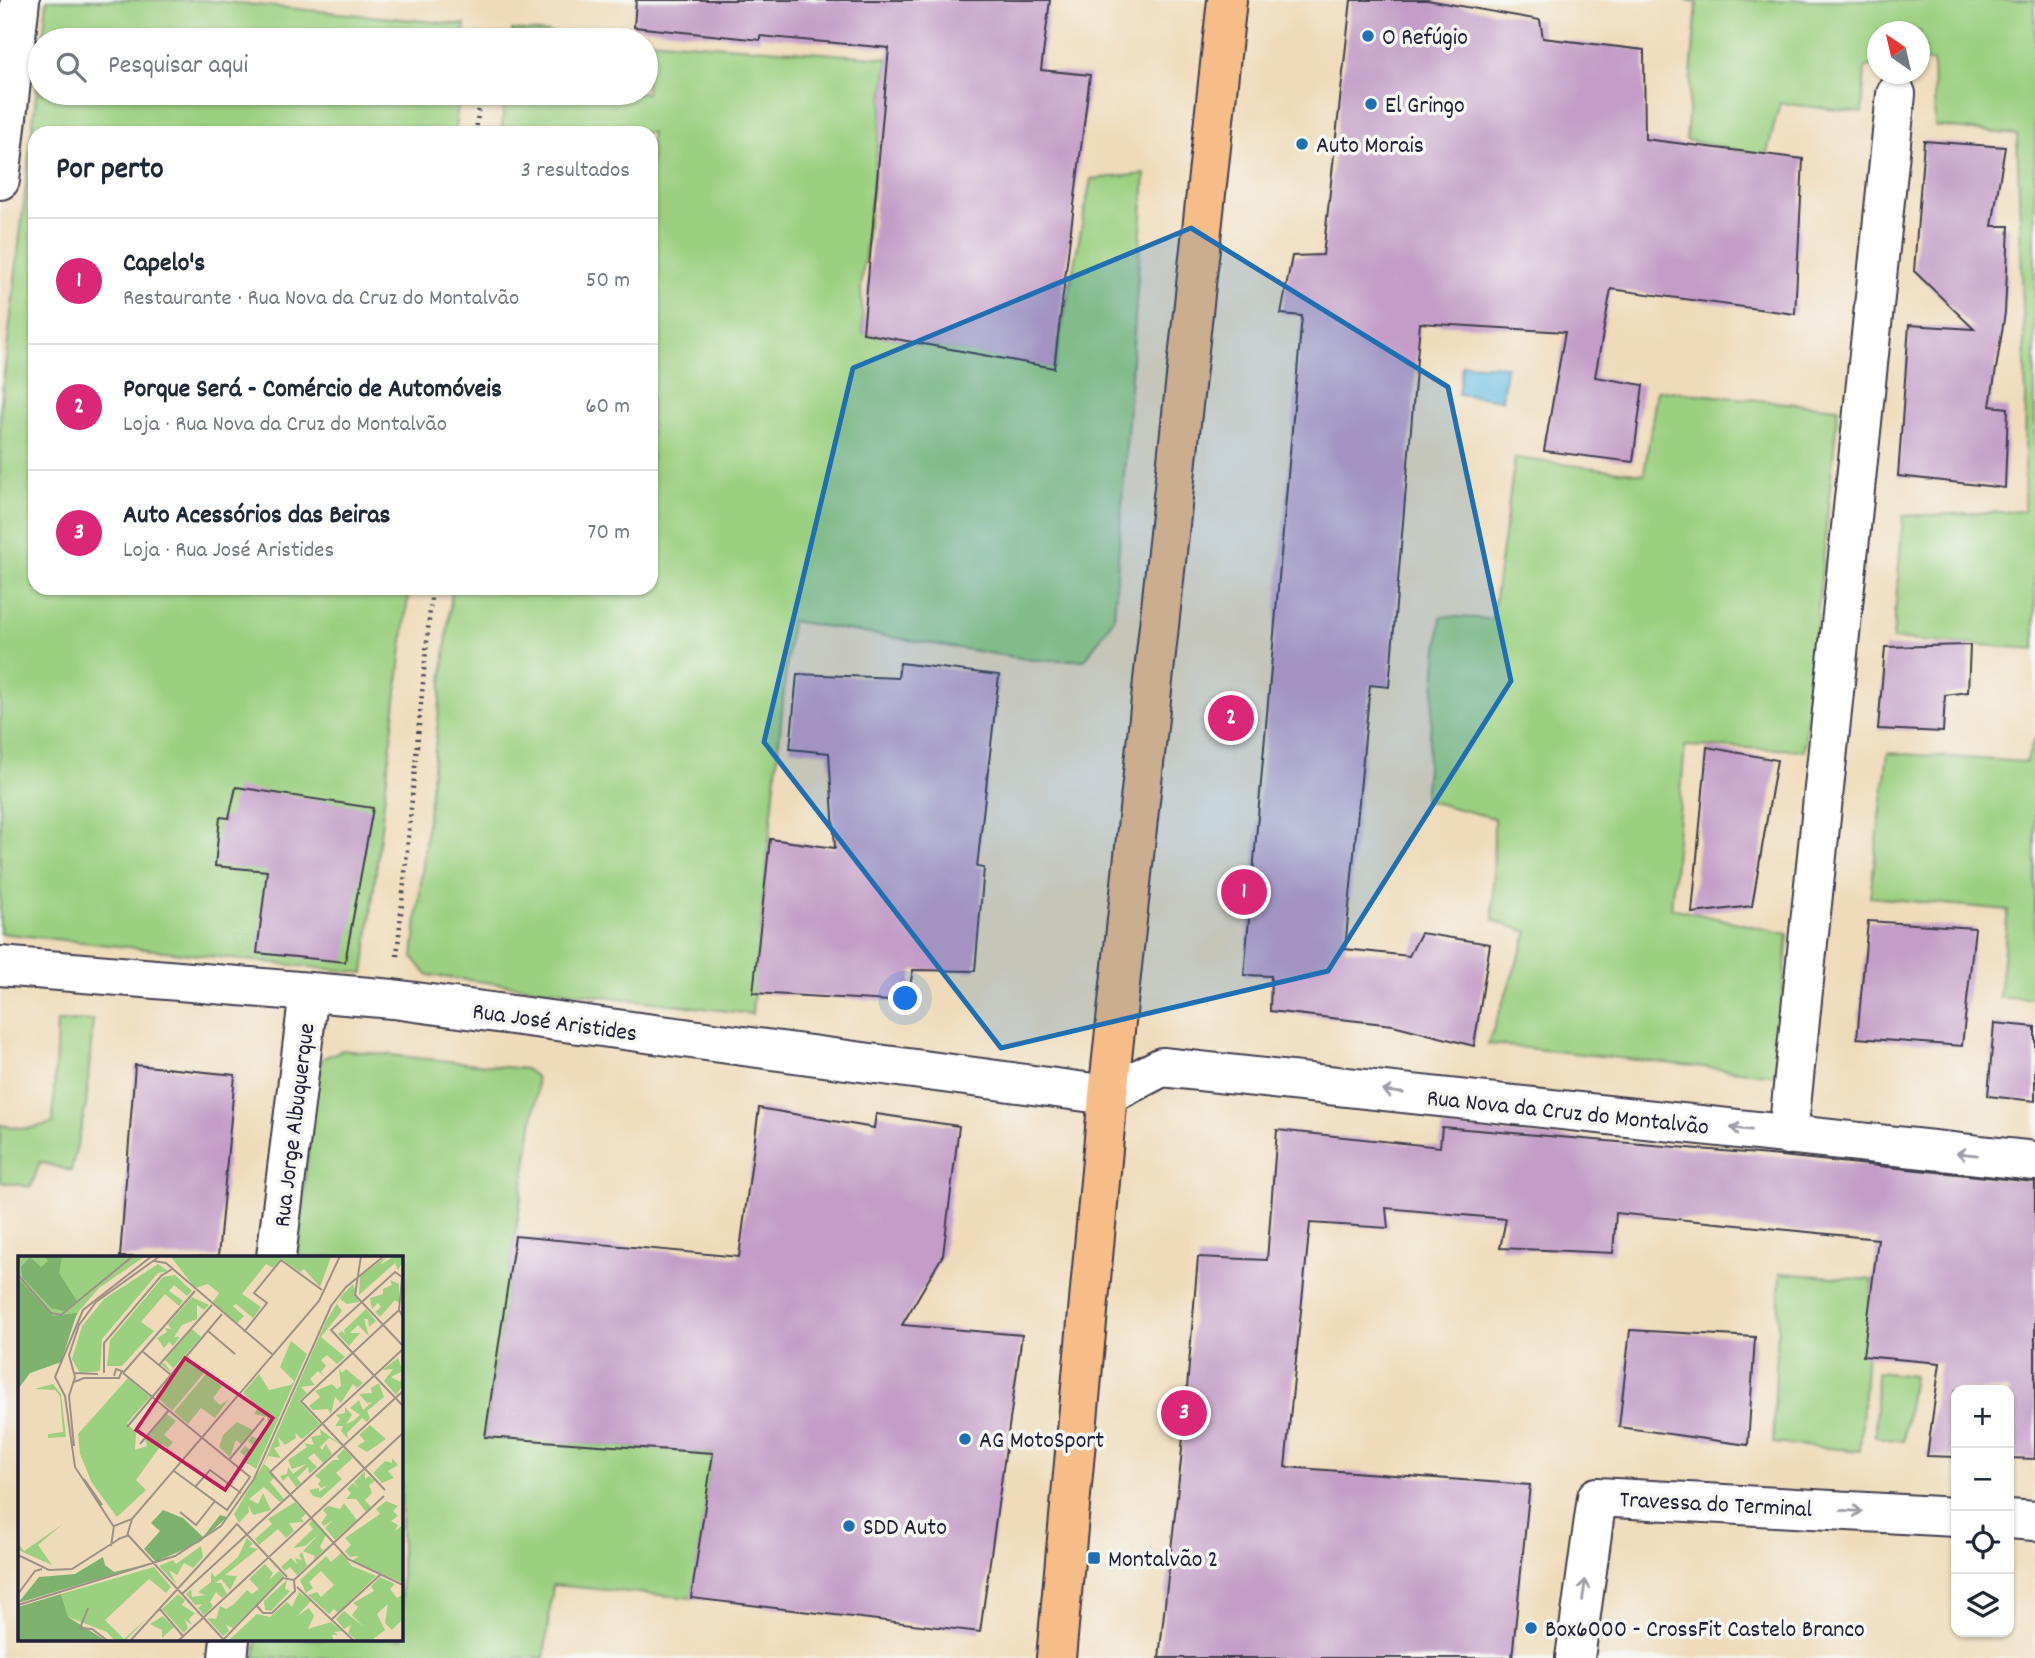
<!DOCTYPE html>
<html lang="pt">
<head>
<meta charset="utf-8">
<style>
	:root { --surface:#fff; --page:#f6f6f7; --text:#1f2937; --muted:#747a83; --line:#e0e1e3; --accent:#db2777 }
	body { margin:0; font-family:Dekko,sans-serif; background:var(--page); color:var(--text) }
	.controls { position:absolute; right:21px; bottom:21px; display:grid; overflow:hidden; border-radius:14px; box-shadow:0 2px 5px #0004 }
	.controls button { width:63px; height:63px; display:grid; place-items:center; padding:0; border:0; border-bottom:2px solid var(--line); background:var(--surface); color:var(--text); font:35px sans-serif }
	.compass { position:absolute; left:1867px; top:21px; width:63px; height:63px; border-radius:50%; background:var(--surface); box-shadow:0 2px 5px #0004; rotate:326deg }
	.you { position:absolute; left:906px; top:999px; width:24px; height:24px; margin:-18px; border:5px solid #fff; border-radius:50%; background:#1a73e8; box-shadow:0 0 0 10px #1a73e833 }
	.badge { display:grid; place-items:center; width:46px; height:46px; border-radius:50%; background:var(--accent); color:#fff; font-size:23px; font-weight:700 }
	.pin { position:absolute; translate:-50% -50%; border:4px solid #fff; box-shadow:0 2px 7px #0006 }
	.list { margin:0; padding:0; list-style:none }
	h2 { display:flex; justify-content:space-between; align-items:center; height:91px; margin:0; padding:0 28px; font-size:30px }
	h2 small { font-size:23px; font-weight:400; color:var(--muted) }
	.list li { display:grid; grid-template-columns:46px 1fr auto; gap:21px; align-items:center; box-sizing:border-box; height:126px; padding:0 28px; border-top:2px solid var(--line) }
	.list b { display:block; font-size:26px; white-space:nowrap }
	.list p { margin:0; font-size:23px; white-space:nowrap; color:var(--muted) }
	.list em { font-size:23px; font-style:normal; color:var(--muted) }
	.icon { flex:none; width:38px; height:38px; fill:none; stroke:currentColor; stroke-width:2; stroke-linecap:round; stroke-linejoin:round }
	.map { position:relative; flex:none; width:2035px; height:1658px; overflow:hidden }
	.search { position:absolute; background:var(--surface); box-shadow:0 2px 5px #0004; left:28px; top:28px; width:630px; height:77px; display:flex; align-items:center; gap:18px; box-sizing:border-box; padding:0 24px; border-radius:38px; color:var(--muted); font-size:26px }
	.panel { position:absolute; background:var(--surface); box-shadow:0 2px 5px #0004; left:28px; top:126px; width:630px; height:469px; border-radius:21px }
	.map>svg:first-child { display:block }
	.green { fill:#9cd081; stroke:#5f795e; stroke-width:2 }
	.water { fill:#64bce1; stroke:#436f8e; stroke-width:2 }
	.building { fill:#c39dc7 }
	.lines { fill:none; stroke-linecap:round; stroke-linejoin:round }
	.minor-casing { stroke:#413e4e; stroke-width:42 }
	.primary-casing { stroke:#413e4e; stroke-width:42 }
	.path { stroke:#413e4e; stroke-width:4.5; stroke-dasharray:2 5; stroke-linecap:butt }
	.minor { stroke:#fff; stroke-width:38 }
	.primary { stroke:#f7bd88; stroke-width:38 }
	.oneway { stroke:#9c9ca7 }
	.marked { fill:#1f6fb2; fill-opacity:0.2; stroke:#1f6fb2; stroke-width:5; stroke-linejoin:round }
	.poi-dot { fill:#1f6fb2; stroke:#f6f6f2; stroke-width:2.5 }
	.labels { text-anchor:middle; stroke-width:7; stroke-linejoin:round; paint-order:stroke }
	.poi-label { font-size:24px; fill:#22223b; stroke:#f6f6f2; text-anchor:start }
	.street-label { font-size:24px; fill:#22223b; stroke:#f6f6f2 }
	.inset-road { fill:none; stroke:#9d9187; stroke-width:2 }
	.view { fill:#c2185b; fill-opacity:0.15; stroke:#c2185b; stroke-width:3.5 }
	.inset-edge { fill:none; stroke:#22223b; stroke-width:3.5 }
</style>
</head>
<body>
<div class="map">
<svg width="2035" height="1658" viewBox="0 0 2035 1658">
	<rect width="100%" height="100%" fill="#f6f6f2"/>
	<filter id="ink" filterUnits="userSpaceOnUse"><feTurbulence type="fractalNoise" baseFrequency=".0143" numOctaves="2"/><feDisplacementMap in="SourceGraphic" scale="14" xChannelSelector="R" yChannelSelector="G"/><feConvolveMatrix kernelMatrix="1 2 1 2 8 2 1 2 1" color-interpolation-filters="sRGB"/></filter>
	<filter id="wash" filterUnits="userSpaceOnUse"><feTurbulence type="fractalNoise" baseFrequency=".00686" numOctaves="4" result="noise"/><feDisplacementMap in="SourceGraphic" scale="28" xChannelSelector="R" yChannelSelector="G"/><feGaussianBlur stdDeviation="1.57" result="paint"/><feColorMatrix in="noise" values="0 0 0 0 0 0 0 0 0 0 0 0 0 0 0 0 0 1.4 0 .05"/><feComposite in="paint" operator="in"/></filter>
	<g filter="url(#wash)">
		<rect width="100%" height="100%" fill="#efdbba"/>
		<path class="green" d="M 47,0 L 204,0 L 465,25 L 463,40 L 43,40 Z
			M 1685,0 L 2035,0 L 2035,649 L 1893,639 L 1903,516 L 2024,511 L 2026,395 L 2017,135 L 1935,126 L 1933,61 L 1920,62 L 1920,32 L 1878,32 L 1877,65 L 1865,67 L 1862,113 L 1780,103 L 1766,156 L 1686,140 L 1697,2 Z
			M 512,30 L 888,58 L 861,286 L 863,333 L 1054,367 L 1091,179 L 1145,174 L 1114,618 L 1085,660 L 1032,660 L 791,621 L 752,1014 L 427,975 L 413,957 L 452,588 L 651,588 L 651,133 L 501,133 L 505,93 L 646,93 L 646,40 L 511,40 Z
			M 40,61 L 40,93 L 459,93 L 455,133 L 35,133 L 35,588 L 409,588 L 364,973 L 0,933 L 0,411 Z
			M 1657,390 L 1838,408 L 1804,750 L 1685,746 L 1671,908 L 1788,934 L 1776,1075 L 1488,1044 L 1528,932 L 1493,920 L 1494,818 L 1424,800 L 1441,616 L 1492,619 L 1515,458 L 1644,474 Z
			M 2035,738 L 2035,998 L 1999,998 L 2008,910 L 1870,897 L 1888,753 L 2026,762 Z
			M 93,1020 L 86,1106 L 71,1171 L 40,1162 L 31,1187 L 0,1182 L 0,1125 L 27,1129 L 53,1123 L 57,1022 Z
			M 342,1050 L 525,1069 L 536,1077 L 537,1092 L 485,1436 L 713,1453 L 692,1598 L 553,1585 L 544,1658 L 255,1658 L 257,1639 L 401,1639 L 401,1257 L 297,1257 L 316,1074 L 323,1058 Z
			M 1780,1273 L 1872,1280 L 1860,1451 L 1773,1443 Z
			M 1877,1372 L 1913,1376 L 1903,1441 L 1875,1437 Z"/>
		<path class="water" d="M 1462,364 L 1506,366 L 1502,400 L 1458,394 Z"/>
		<g id="blocks">
			<path class="building" d="M 636,0 L 1050,0 L 1041,70 L 1090,75 L 1054,368 L 863,333 L 889,48 L 760,36 L 760,40 L 634,27 Z
				M 1351,0 L 1427,0 L 1540,20 L 1543,38 L 1644,50 L 1645,139 L 1803,159 L 1795,314 L 1611,289 L 1595,377 L 1643,385 L 1633,462 L 1544,451 L 1565,332 L 1420,323 L 1389,687 L 1370,685 L 1345,949 L 1409,956 L 1421,933 L 1490,944 L 1474,1046 L 1393,1025 L 1270,1011 L 1271,976 L 1244,975 L 1302,316 L 1281,314 L 1292,256 L 1323,255 Z
				M 1924,141 L 2005,147 L 1992,226 L 2009,226 L 2005,313 L 1990,406 L 2008,408 L 2005,488 L 1898,476 L 1909,325 L 1974,329 L 1914,271 Z
				M 1970,645 L 1968,692 L 1945,695 L 1943,732 L 1878,729 L 1885,647 Z
				M 900,663 L 999,675 L 977,867 L 984,868 L 975,971 L 913,970 L 907,1002 L 753,993 L 770,839 L 835,848 L 829,753 L 790,749 L 797,674 L 898,678 Z
				M 1707,747 L 1777,760 L 1752,906 L 1692,913 Z
				M 236,787 L 373,808 L 345,962 L 257,953 L 267,871 L 215,866 L 220,817 L 229,818 Z
				M 1868,921 L 1975,928 L 1962,1046 L 1857,1038 Z
				M 1994,1023 L 2035,1027 L 2035,1101 L 1988,1096 Z
				M 135,1065 L 235,1075 L 218,1257 L 120,1257 Z
				M 759,1108 L 874,1128 L 876,1114 L 959,1126 L 943,1255 L 902,1325 L 1022,1335 L 980,1632 L 691,1598 L 713,1453 L 485,1437 L 515,1236 L 739,1257 Z
				M 1442,1127 L 1781,1156 L 2035,1182 L 2035,1459 L 2009,1458 L 2009,1390 L 1956,1390 L 1956,1457 L 1927,1456 L 1940,1363 L 1863,1356 L 1878,1239 L 1616,1213 L 1613,1253 L 1500,1248 L 1506,1219 L 1386,1208 L 1388,1228 L 1310,1223 L 1285,1467 L 1530,1485 L 1512,1658 L 1159,1658 L 1181,1460 L 1198,1257 L 1267,1260 L 1277,1130 L 1440,1147 Z
				M 1630,1330 L 1755,1337 L 1748,1445 L 1619,1427 Z"/>
		</g>
	</g>
	<g filter="url(#ink)">
		<use href="#blocks" fill-opacity="0" stroke="#413e4e" stroke-width="2"/>
		<g class="lines">
			<defs>
				<path id="minor" d="M 0,180 L 20,0
					M 0,966 L 393,999 L 1108,1095 L 1162,1067 L 2035,1161
					M 1788,1135 L 1896,94
					M 276,1257 L 309,992
					M 2009,1519 L 2035,1521
					M 228,1658 L 230,1639
					M 1575,1658 L 1597,1497 L 1956,1517"/>
				<path id="primary" d="M 1056,1658 L 1108,1095 L 1227,0"/>
			</defs>
			<use href="#minor" class="minor-casing"/>
			<use href="#primary" class="primary-casing"/>
			<path class="path" d="M 485,40 L 485,35
				M 476,133 L 480,93
				M 397,956 L 432,588"/>
			<use href="#minor" class="minor"/>
			<use href="#primary" class="primary"/>
		</g>
		<defs><path id="oneway-shaft" d="M-6 0H5M1.5-3L5.5 0L1.5 3" fill="none" stroke-width="1.6" stroke-linecap="round" stroke-linejoin="round" transform="scale(1.75)"/></defs>
		<g class="oneway">
			<use href="#oneway-shaft" transform="translate(1393 1092) rotate(-174)"/>
			<use href="#oneway-shaft" transform="translate(1741 1129) rotate(-174)"/>
			<use href="#oneway-shaft" transform="translate(1967 1154) rotate(-174)"/>
			<use href="#oneway-shaft" transform="translate(1852 1511) rotate(3)"/>
			<use href="#oneway-shaft" transform="translate(1584 1590) rotate(-82)"/>
		</g>
	</g>
	<path class="marked" d="M 1191,228 L 1448,387 L 1511,681 L 1328,971 L 1001,1048 L 764,742 L 853,368 Z"/>
	<g class="poi-dot">
		<circle cx="1368" cy="36" r="7"/>
		<circle cx="1371" cy="104" r="7"/>
		<circle cx="1302" cy="144" r="7"/>
		<circle cx="965" cy="1439" r="7"/>
		<circle cx="849" cy="1526" r="7"/>
		<rect x="1087" y="1551" width="14" height="14" rx="3.5"/>
		<circle cx="1531" cy="1628" r="7"/>
	</g>
	<g class="labels">
		<g class="poi-label">
			<text x="1382" y="44">O Refúgio</text>
			<text x="1385" y="112">El Gringo</text>
			<text x="1316" y="152">Auto Morais</text>
			<text x="979" y="1447">AG MotoSport</text>
			<text x="863" y="1534">SDD Auto</text>
			<text x="1108" y="1566">Montalvão 2</text>
			<text x="1545" y="1636">Box6000 - CrossFit Castelo Branco</text>
		</g>
		<g class="street-label">
			<text transform="translate(555 1021) rotate(8)" y="8">Rua José Aristides</text>
			<text transform="translate(1568 1111) rotate(6)" y="8">Rua Nova da Cruz do Montalvão</text>
			<text transform="translate(293 1125) rotate(-83)" y="8">Rua Jorge Albuquerque</text>
			<text transform="translate(1716 1503) rotate(3)" y="8">Travessa do Terminal</text>
		</g>
	</g>
	<g transform="translate(18 1256)">
		<rect width="385" height="385" fill="#efdbba"/>
		<path d="M 0,1 L 126,1 L 81,32 L 61,55 L 48,79 L 43,106 L 12,117 L 0,133 ZM 153,1 L 313,1 L 302,31 L 286,13 L 282,16 L 263,3 L 255,12 L 248,8 L 224,38 L 243,51 L 235,62 L 218,48 L 215,50 L 226,60 L 219,67 L 194,47 L 201,37 L 190,28 L 177,32 ZM 368,1 L 362,9 L 375,1 L 385,1 L 385,5 L 380,14 L 377,7 L 341,39 L 342,20 ZM 140,8 L 150,15 L 140,17 L 84,83 L 82,115 L 62,117 L 54,103 L 64,70 L 86,43 ZM 157,19 L 174,35 L 169,40 L 156,29 L 151,35 L 165,45 L 161,50 L 147,38 L 123,66 L 136,75 L 104,110 L 89,110 L 92,84 L 145,21 ZM 372,24 L 381,28 L 381,47 L 377,44 L 362,61 L 357,56 L 363,51 L 360,47 L 354,53 L 352,42 L 365,38 L 365,33 L 374,29 ZM 335,28 L 341,46 L 329,48 L 322,43 L 319,48 L 324,55 L 303,81 L 327,101 L 319,108 L 309,99 L 303,104 L 308,110 L 303,116 L 307,121 L 300,115 L 292,123 L 297,129 L 283,131 L 289,137 L 281,145 L 302,168 L 284,183 L 277,177 L 278,182 L 267,189 L 260,181 L 262,190 L 256,192 L 263,202 L 250,200 L 246,208 L 252,213 L 256,222 L 252,226 L 266,243 L 262,246 L 246,231 L 231,243 L 240,248 L 245,237 L 253,254 L 235,259 L 230,249 L 231,256 L 221,267 L 216,258 L 245,209 L 308,65 L 324,39 ZM 174,41 L 191,49 L 186,54 L 179,49 L 179,63 L 164,69 L 156,81 L 162,81 L 155,90 L 151,86 L 146,92 L 139,82 L 149,76 L 147,72 L 153,73 L 150,68 ZM 348,53 L 358,65 L 351,71 L 350,63 L 346,63 L 351,80 L 340,69 L 332,77 L 342,77 L 331,90 L 320,78 L 324,75 L 327,79 L 326,74 ZM 174,73 L 183,81 L 152,116 L 143,108 L 147,107 L 152,115 L 155,112 L 147,104 ZM 273,85 L 289,98 L 238,213 L 224,204 L 227,200 L 222,196 L 227,190 L 233,194 L 237,191 L 230,185 L 234,180 L 240,183 L 250,167 L 249,161 L 236,158 L 240,152 L 225,137 L 241,118 L 251,134 L 273,129 L 276,125 L 262,111 ZM 380,102 L 385,115 L 373,121 L 382,126 L 385,119 L 385,129 L 378,139 L 366,125 L 375,113 L 364,114 ZM 169,103 L 186,117 L 154,155 L 138,140 ZM 321,113 L 324,117 L 328,113 L 345,127 L 339,132 L 335,128 L 323,147 L 317,141 L 313,158 L 310,153 L 295,154 L 291,150 L 302,141 L 297,135 L 314,128 L 319,133 L 323,130 ZM 188,118 L 204,130 L 195,142 L 202,149 L 211,143 L 197,162 L 183,152 L 170,168 L 156,156 ZM 110,122 L 132,141 L 109,167 L 118,177 L 117,194 L 129,190 L 127,183 L 149,158 L 158,165 L 146,179 L 155,186 L 150,192 L 144,188 L 118,224 L 128,234 L 99,261 L 74,227 L 62,198 L 60,178 ZM 361,127 L 366,141 L 349,155 L 352,162 L 349,166 L 344,162 L 329,177 L 330,183 L 323,175 L 325,170 L 317,170 L 322,163 L 318,159 L 327,157 L 327,151 L 334,159 L 328,168 L 335,165 L 342,159 L 332,152 L 341,144 L 345,154 L 354,146 L 349,147 L 341,138 L 354,137 L 353,132 ZM 35,128 L 43,138 L 48,181 L 30,182 L 30,178 L 45,176 L 42,140 L 37,134 L 16,133 ZM 219,166 L 235,174 L 223,188 L 218,184 L 212,201 L 201,191 L 205,179 ZM 352,169 L 368,183 L 349,196 L 339,190 L 347,185 L 341,179 ZM 302,173 L 323,189 L 311,182 L 302,191 L 304,194 L 308,188 L 314,198 L 305,207 L 296,197 L 290,202 L 299,211 L 291,218 L 290,211 L 279,222 L 283,227 L 278,231 L 270,220 L 265,225 L 262,220 L 269,218 L 270,211 L 275,218 L 288,208 L 274,213 L 270,204 L 289,191 L 286,187 L 296,189 L 293,181 L 303,179 ZM 326,193 L 335,202 L 318,217 L 324,223 L 303,242 L 295,240 L 291,234 L 301,232 L 301,236 L 310,229 L 303,232 L 300,228 L 303,224 L 297,220 L 315,204 L 321,204 L 319,200 ZM 374,202 L 380,209 L 370,215 L 376,222 L 364,227 L 355,217 L 367,205 L 374,207 ZM 347,215 L 347,223 L 351,220 L 357,225 L 351,229 L 354,237 L 347,244 L 353,251 L 348,256 L 338,243 L 328,243 L 333,237 L 329,233 L 335,227 L 340,232 L 336,226 ZM 368,245 L 380,250 L 375,255 L 380,260 L 373,265 L 380,269 L 377,275 L 385,269 L 385,327 L 334,305 L 341,300 L 332,301 L 327,295 L 333,289 L 327,282 L 362,258 L 358,253 ZM 277,246 L 288,258 L 283,262 L 286,266 L 271,267 L 276,275 L 268,282 L 260,273 L 241,289 L 237,283 L 254,268 L 250,263 ZM 326,247 L 339,264 L 317,284 L 307,272 L 315,264 L 306,270 L 303,267 L 309,259 L 305,254 L 310,250 L 322,253 ZM 294,264 L 308,279 L 302,291 L 305,294 L 313,287 L 295,305 L 297,300 L 285,295 L 301,278 L 287,290 L 275,292 L 295,273 L 291,268 ZM 45,268 L 20,289 L 34,309 L 0,294 L 0,287 L 6,295 ZM 229,282 L 235,288 L 231,291 L 240,293 L 207,319 L 219,320 L 212,334 L 203,323 L 197,327 L 203,327 L 209,338 L 204,342 L 198,336 L 192,346 L 195,350 L 186,359 L 180,352 L 184,348 L 177,349 L 168,338 L 173,333 L 174,341 L 187,339 L 180,336 L 193,326 L 193,316 L 197,321 L 220,301 ZM 183,290 L 185,301 L 175,312 L 166,307 L 159,319 L 151,314 L 159,329 L 141,310 L 155,304 L 158,308 ZM 284,296 L 289,310 L 279,319 L 272,311 L 267,315 L 263,311 L 273,302 L 279,308 L 277,302 L 284,304 L 281,299 ZM 323,297 L 334,310 L 358,320 L 320,357 L 316,353 L 311,358 L 290,339 L 299,336 L 303,341 L 316,329 L 303,315 L 291,326 L 295,332 L 288,337 L 282,324 L 308,300 L 313,306 ZM 247,308 L 255,317 L 251,324 L 261,315 L 266,320 L 215,372 L 208,369 L 211,375 L 205,380 L 189,362 L 198,363 L 202,350 L 208,353 L 216,348 L 229,334 L 234,338 L 241,333 L 231,323 ZM 136,311 L 153,331 L 148,337 L 131,323 L 87,364 L 106,383 L 128,363 L 108,384 L 96,384 L 89,376 L 50,361 L 43,338 ZM 362,321 L 377,328 L 372,333 L 379,342 L 385,338 L 383,365 L 374,374 L 367,367 L 370,348 L 359,358 L 367,374 L 354,384 L 338,384 L 330,377 L 333,369 L 326,373 L 318,363 L 326,355 L 346,371 L 334,359 L 340,351 L 335,347 L 356,335 L 353,330 ZM 269,324 L 267,333 L 272,335 L 253,355 L 247,354 L 246,345 ZM 281,336 L 293,345 L 279,360 L 291,352 L 296,360 L 290,373 L 313,366 L 324,375 L 316,376 L 320,379 L 314,379 L 316,384 L 210,385 L 239,358 L 252,361 L 269,346 L 274,351 ZM 160,338 L 167,344 L 164,349 L 183,361 L 177,357 L 171,363 L 174,369 L 167,364 L 170,372 L 166,377 L 144,353 ZM 145,360 L 156,371 L 144,382 L 144,374 L 132,368 Z" fill="#9cd081"/>
		<path d="M 12,1 L 23,11 L 30,5 L 27,1 L 44,1 L 41,17 L 59,45 L 46,55 L 33,52 L 4,21 L 3,11 ZM 0,22 L 35,60 L 59,57 L 43,106 L 12,117 L 0,133 ZM 145,254 L 165,262 L 185,281 L 202,259 L 209,261 L 182,286 L 138,306 L 126,293 L 142,275 L 133,267 ZM 85,301 L 87,309 L 96,316 L 130,308 L 0,347 L 21,321 L 57,318 ZM 43,338 L 50,361 L 87,384 L 0,384 L 0,351 Z" fill="#7db26f"/>
		<path class="inset-road" d="M 343,0 L 337,39 L 385,90M 136,5 L 148,7 L 254,98M 0,19 L 33,57 L 43,59 L 115,0M 384,21 L 377,16 L 313,74 L 385,150M 384,22 L 381,54 L 385,61M 190,75 L 217,98M 226,76 L 249,47 L 236,37 L 263,4 L 304,34M 385,93 L 252,216 L 330,303 L 385,329M 124,95 L 153,119M 141,109 L 194,49M 56,117 L 80,118M 86,117 L 86,87 L 143,20 L 154,13M 105,117 L 232,221 L 209,254 L 156,215M 105,117 L 177,35M 56,126 L 66,122 L 101,122 L 104,115 L 98,113 L 96,120M 109,171 L 204,58M 122,188 L 151,154M 56,190 L 51,140 L 57,121 L 51,99 L 61,69 L 78,46 L 142,0M 211,204 L 246,162M 66,223 L 84,249M 177,231 L 192,214 L 223,237M 367,234 L 283,145 L 381,54M 162,256 L 178,269 L 197,245M 96,271 L 57,211 L 47,140 L 37,121 L 65,54 L 134,0M 110,279 L 205,383M 100,283 L 109,280 L 114,263M 93,290 L 96,270 L 114,263 L 301,45 L 322,0M 0,299 L 31,314 L 54,313 L 101,283M 276,324 L 366,240M 279,331 L 336,385M 0,338 L 17,315 L 24,313M 164,338 L 385,135M 0,349 L 157,300 L 203,270 L 236,223 L 313,50 L 328,31 L 366,0M 70,352 L 62,372 L 74,373 L 90,385M 141,352 L 165,380M 313,364 L 362,319M 112,385 L 219,268 L 269,321M 160,385 L 385,177M 204,385 L 265,322 L 276,324 L 277,335 L 254,357 L 245,357 L 239,350"/>
		<path class="view" d="M 167,102 L 255,162 L 207,234 L 118,174 Z"/>
		<rect width="385" height="385" class="inset-edge"/>
	</g>
</svg>
<div class="controls">
<button>+</button>
<button>−</button>
<button><svg class="icon" aria-label="locate" viewBox="0 0 24 24"><circle cx="12" cy="12" r="6"/><path d="M12 2v4M12 18v4M2 12h4M18 12h4"/></svg></button>
<button><svg class="icon" aria-label="layers" viewBox="0 0 24 24"><path d="M12 4l9 5-9 5-9-5zM3 14l9 5 9-5"/></svg></button>
</div>
<svg class="compass" viewBox="-18 -18 36 36"><path d="M0-13l5 13h-10z" fill="#e53935"/><path d="M0 13l5-13h-10z" fill="#747a83"/></svg>
<div class="you"></div>
<div class="pin badge" style="left:1244px;top:892px">1</div>
<div class="pin badge" style="left:1231px;top:718px">2</div>
<div class="pin badge" style="left:1184px;top:1413px">3</div>
<div class="search"><svg class="icon" aria-label="search" viewBox="0 0 24 24"><circle cx="10" cy="10" r="6"/><path d="M15 15l6 6"/></svg>Pesquisar aqui</div>
<section class="panel">
<h2>Por perto<small>3 resultados</small></h2>
<ul class="list">
<li><span class="badge">1</span><div><b>Capelo's</b><p>Restaurante · Rua Nova da Cruz do Montalvão</p></div><em>50 m</em></li>
<li><span class="badge">2</span><div><b>Porque Será - Comércio de Automóveis</b><p>Loja · Rua Nova da Cruz do Montalvão</p></div><em>60 m</em></li>
<li><span class="badge">3</span><div><b>Auto Acessórios das Beiras</b><p>Loja · Rua José Aristides</p></div><em>70 m</em></li>
</ul>
</section>
</div>
</body>
</html>
